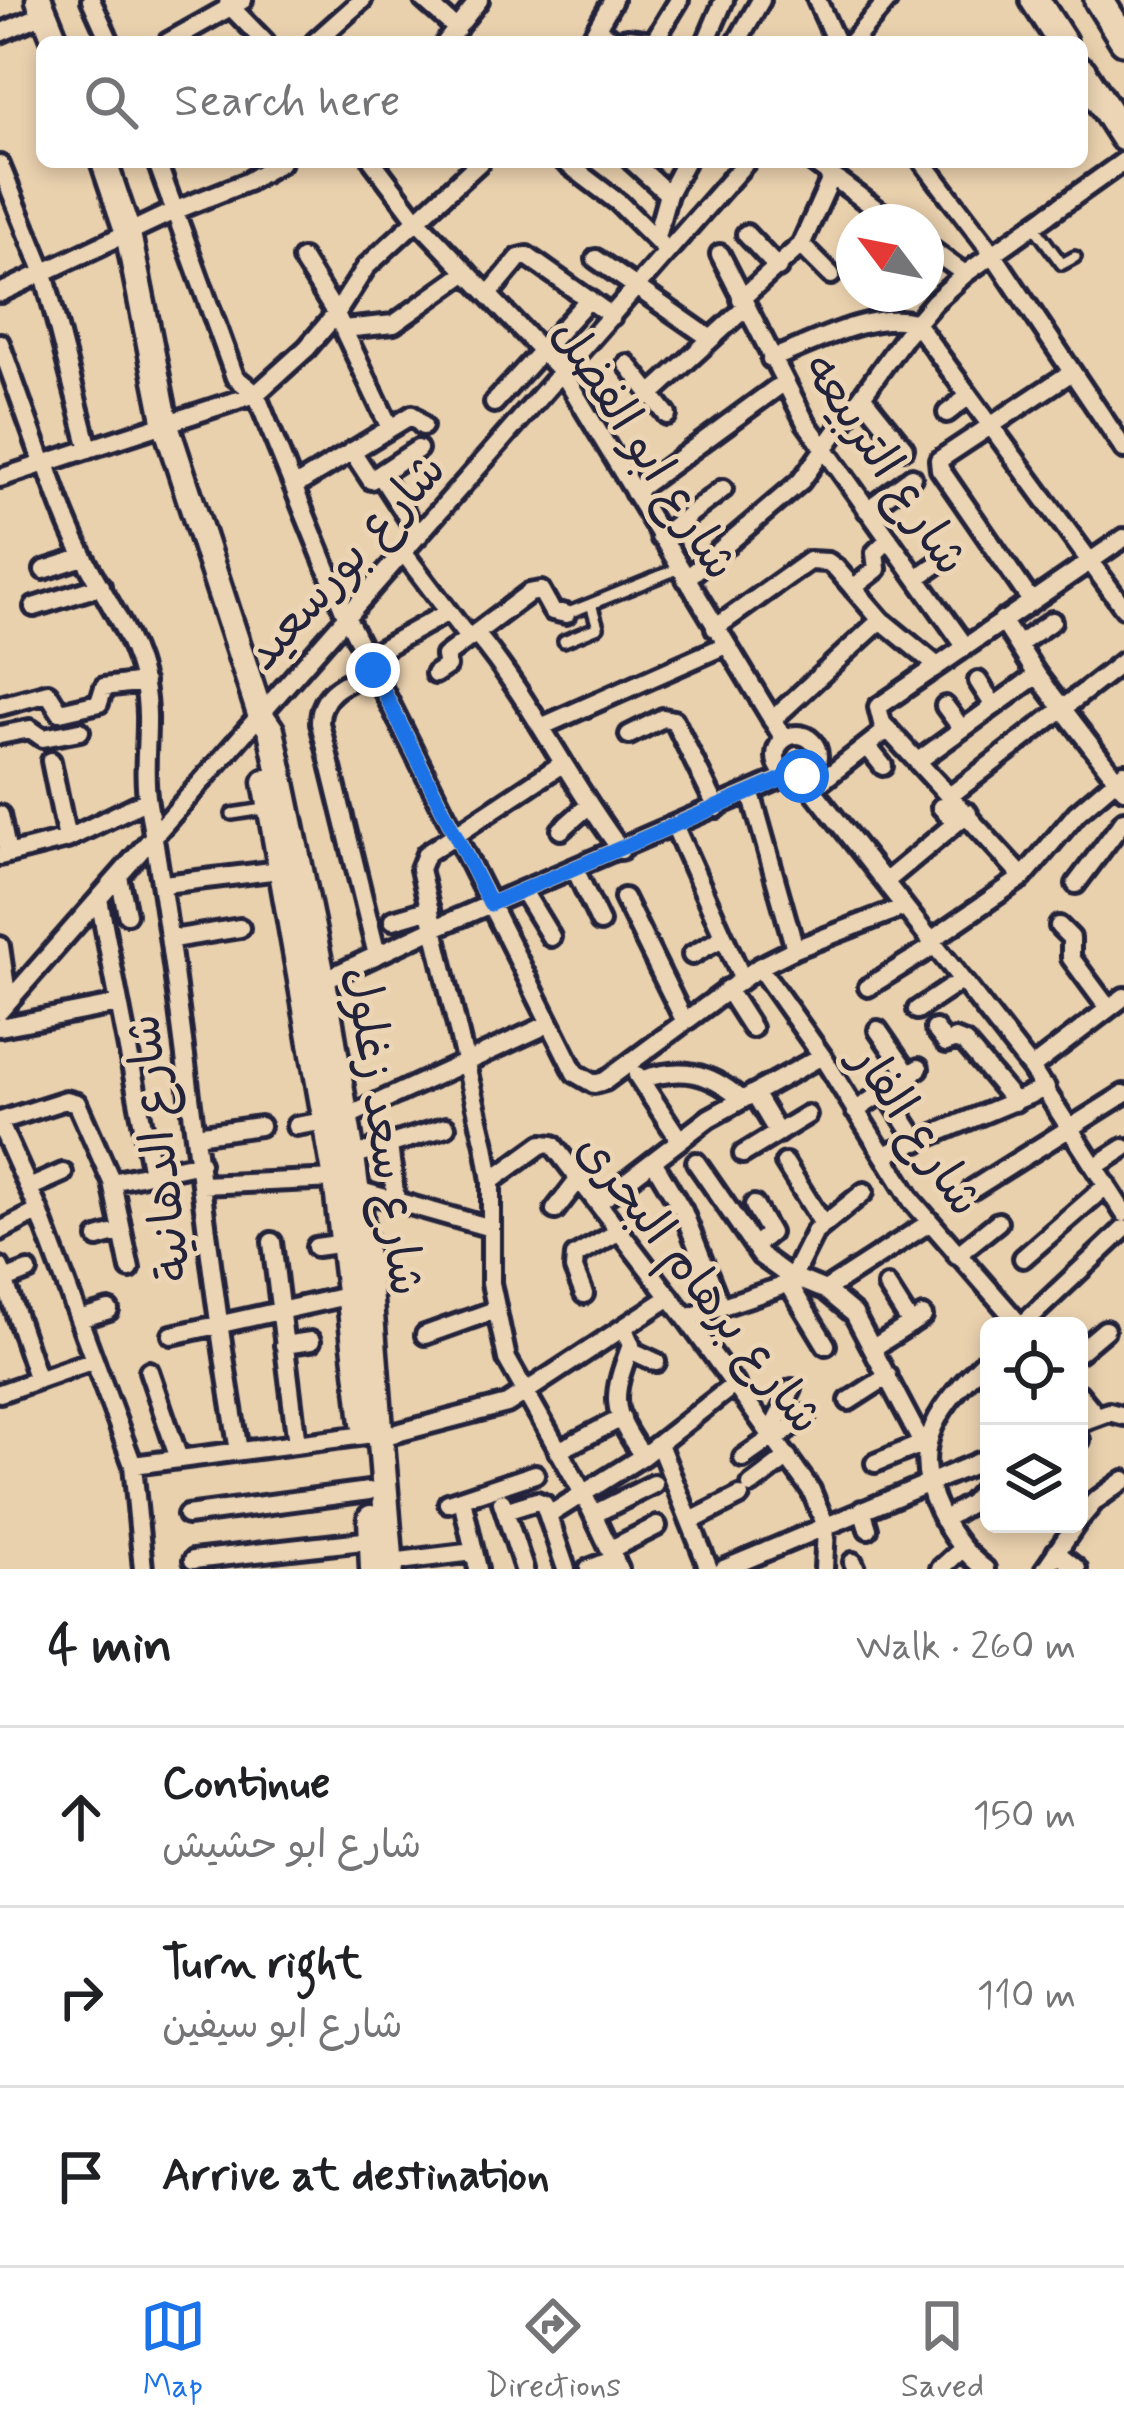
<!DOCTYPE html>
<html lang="en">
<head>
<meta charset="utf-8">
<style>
	:root { --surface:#fff; --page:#f6f6f6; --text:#202124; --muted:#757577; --line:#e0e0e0; --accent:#1a73e8 }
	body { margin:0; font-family:Mynerve,"Playpen Sans Arabic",sans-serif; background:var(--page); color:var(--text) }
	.controls { position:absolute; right:36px; bottom:36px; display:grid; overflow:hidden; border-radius:18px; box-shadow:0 6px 18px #0003 }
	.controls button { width:108px; height:108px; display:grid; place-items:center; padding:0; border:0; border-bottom:3px solid var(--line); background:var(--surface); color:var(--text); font:60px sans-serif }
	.compass { position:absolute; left:836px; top:204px; width:108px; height:108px; border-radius:50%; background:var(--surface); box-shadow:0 6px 18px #0003; rotate:302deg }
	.stop { position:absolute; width:36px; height:36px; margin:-27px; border:9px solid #1a73e8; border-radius:50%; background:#fff }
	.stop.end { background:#1a73e8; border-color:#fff; box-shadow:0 3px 12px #0008 }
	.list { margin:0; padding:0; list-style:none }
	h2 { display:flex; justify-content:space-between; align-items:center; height:156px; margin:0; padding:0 48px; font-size:51px }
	h2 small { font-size:39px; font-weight:400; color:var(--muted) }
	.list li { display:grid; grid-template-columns:78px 1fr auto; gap:36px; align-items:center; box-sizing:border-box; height:180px; padding:0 48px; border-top:3px solid var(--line) }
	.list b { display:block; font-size:45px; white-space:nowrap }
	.list p { margin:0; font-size:39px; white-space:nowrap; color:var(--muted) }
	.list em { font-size:39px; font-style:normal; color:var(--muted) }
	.icon { flex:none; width:66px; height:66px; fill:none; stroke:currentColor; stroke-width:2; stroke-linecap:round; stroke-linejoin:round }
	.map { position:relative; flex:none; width:1124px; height:1569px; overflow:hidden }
	.search { position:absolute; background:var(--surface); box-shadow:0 6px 18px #0003; left:36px; right:36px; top:36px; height:132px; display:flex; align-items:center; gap:30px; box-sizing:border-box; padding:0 42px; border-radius:18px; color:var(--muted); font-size:45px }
	.sheet { height:696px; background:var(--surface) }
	nav { display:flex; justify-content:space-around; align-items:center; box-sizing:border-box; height:168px; border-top:3px solid var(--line); background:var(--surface); font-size:33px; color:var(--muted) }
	nav a { display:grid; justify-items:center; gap:6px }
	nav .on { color:var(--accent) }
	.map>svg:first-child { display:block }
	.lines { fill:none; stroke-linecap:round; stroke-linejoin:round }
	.lane-casing { stroke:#22223b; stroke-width:18 }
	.street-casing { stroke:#22223b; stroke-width:26 }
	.secondary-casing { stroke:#22223b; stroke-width:33 }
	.primary-casing { stroke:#22223b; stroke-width:36 }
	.lane { stroke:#ecd5b5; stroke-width:9 }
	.street { stroke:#ecd5b5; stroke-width:16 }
	.secondary { stroke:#ecd5b5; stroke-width:24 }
	.primary { stroke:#ecd5b5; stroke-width:27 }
	.route { stroke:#1a73e8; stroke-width:15 }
	.labels { text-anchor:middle; stroke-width:10; stroke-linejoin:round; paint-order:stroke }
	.street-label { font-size:48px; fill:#22223b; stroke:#ecd5b5 }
</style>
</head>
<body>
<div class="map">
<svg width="1124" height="1569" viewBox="0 0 1124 1569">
	<rect width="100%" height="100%" fill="#ead1ae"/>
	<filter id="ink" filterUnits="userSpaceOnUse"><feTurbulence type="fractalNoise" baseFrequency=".00833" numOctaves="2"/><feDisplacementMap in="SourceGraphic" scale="24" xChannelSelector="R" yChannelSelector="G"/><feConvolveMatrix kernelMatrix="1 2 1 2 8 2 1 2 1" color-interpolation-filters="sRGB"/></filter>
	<g filter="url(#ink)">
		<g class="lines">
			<defs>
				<path id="lane" d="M 1033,225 L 1062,264 L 1075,257
					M 566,614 L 680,568
					M 564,641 L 598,627 L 591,604
					M 232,814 L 271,808"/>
				<path id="street" d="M 91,0 L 110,42
					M 424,0 L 457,29
					M 817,0 L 836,42
					M 228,4 L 265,42
					M 598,31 L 617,41 L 627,38 L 654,41 L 679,0
					M 0,33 L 44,14
					M 168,42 L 243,0
					M 315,42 L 362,0
					M 446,42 L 479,0
					M 589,42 L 613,0
					M 706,42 L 724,0
					M 737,42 L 761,0
					M 852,42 L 888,0
					M 157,162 L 235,377 L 256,394 L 346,616 L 575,1073 L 594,1084 L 605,1081 L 759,967 L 795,949 L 904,907
					M 373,162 L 417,220 L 562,372 L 784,739
					M 565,162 L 619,203 L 667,251
					M 633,162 L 668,194
					M 813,162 L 894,222
					M 923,162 L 993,254 L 1124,449
					M 0,165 L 44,273 L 89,449
					M 746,234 L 778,268
					M 656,237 L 668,194 L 685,162
					M 801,245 L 831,275
					M 926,246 L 965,274
					M 720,254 L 806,423 L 965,646
					M 302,259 L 336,314 L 390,428
					M 596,259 L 711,339
					M 0,293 L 174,211 L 247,182 L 281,162
					M 489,294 L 519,258 L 527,256 L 612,316
					M 741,299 L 801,245 L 832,176
					M 343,329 L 394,324 L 467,272
					M 0,343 L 43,464
					M 771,359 C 814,343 869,311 915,322 L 1124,608
					M 627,364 L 667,415
					M 651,394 L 745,308
					M 863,397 L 904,448
					M 494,403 L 589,299
					M 947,413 L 969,396
					M 352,451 L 371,480 L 418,449
					M 46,463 C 56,494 67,525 83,555 C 105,599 135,637 144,686 C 152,725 141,764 148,804 C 186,1018 202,1236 239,1451
					M 380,475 L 419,535
					M 0,478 L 256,394 L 307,348 L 336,314 L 366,267 L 480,162
					M 295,486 L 412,415 L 423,426
					M 634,492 L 783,383
					M 867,510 L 912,477
					M 660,537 L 723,489
					M 403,552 L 469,639
					M 44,570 L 84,557
					M 917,578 L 949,556
					M 686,579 L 801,481 L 905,336 L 934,302 L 965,274 L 1124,161
					M 853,588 L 877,569 L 875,553 L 889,539
					M 1031,601 L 940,469 L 939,460 L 1072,372
					M 34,607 L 101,586
					M 1002,620 L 1037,675 L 1124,789
					M 715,628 L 809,561 L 828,562 L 836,568 L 881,620 L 936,665
					M 476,634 C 532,701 568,780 621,850
					M 1018,645 L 1052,621
					M 367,657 L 448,612
					M 373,670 C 347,683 320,690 320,723 L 377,955
					M 435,674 L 447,666 L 445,656 L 529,593 L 541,591 L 552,611 L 566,614
					M 978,681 L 994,706
					M 0,706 L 48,693 L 60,712 L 99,703 L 104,687 L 144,682
					M 945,706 L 962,729
					M 772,720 L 881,620
					M 543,726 L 726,645
					M 0,735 L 30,729 L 43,738 L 80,731
					M 629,735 L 663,718 L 674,720 L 717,808
					M776 756a21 21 0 1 1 42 0a21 21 0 1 1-42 0Z
					M 867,746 L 883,766
					M 51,761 L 67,839
					M 918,761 L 1037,675
					M 562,764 L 426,854 L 420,869 L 485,1145 L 491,1181 L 491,1283 L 507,1359 L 584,1495 L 619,1569
					M 802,776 L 1031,1068 L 1124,1213
					M 812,789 L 888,729
					M 751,793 L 795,949
					M 951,795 L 1124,661
					M 941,807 L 956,823
					M 0,815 L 8,854
					M 675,827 L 742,978
					M 561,830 L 588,806
					M 0,856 L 67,839 L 147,800
					M 575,869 L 600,922
					M 119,877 L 127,914
					M 1023,877 L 882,723 L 878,707 L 1124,538
					M 885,882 L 968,813
					M 164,884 L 280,870
					M 1076,884 L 1124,820
					M 523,891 L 551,937
					M 624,898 L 684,1020
					M 99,899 L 152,1173
					M 393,920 L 430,909
					M 1059,926 L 1071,938 L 1071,958 L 1108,1008
					M 172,939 L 240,928
					M 930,941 L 1023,877 L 1077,813 L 1124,773
					M 0,946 L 8,1002
					M 692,955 L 724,937
					M 759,967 L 822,1056 L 912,1201 L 1021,1326 L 1124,1229
					M 315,984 L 435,928 L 789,775
					M 868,987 L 934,946
					M 727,989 L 752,1028
					M 917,1010 L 962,980
					M 0,1011 L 746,162
					M 0,1027 L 119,1004
					M 935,1029 L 946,1043 L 955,1039 L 965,1043 L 1015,1102
					M 878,1030 L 909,1075
					M 1031,1068 L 1124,997
					M 637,1075 L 679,1139
					M 640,1080 C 681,1066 708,1071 741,1099
					M 885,1091 L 918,1142
					M 754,1093 L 778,1133
					M 855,1111 L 919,1068
					M 0,1121 L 66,1100 L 77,1103 L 112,1182 L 130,1269
					M 0,1124 L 39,1211 L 133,1465 L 143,1569
					M 296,1126 L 344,1118 L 549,1024
					M 196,1135 L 260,1126
					M 389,1145 L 396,1201
					M 743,1154 L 807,1115
					M 884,1155 L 1046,1088
					M 352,1156 L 446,1127
					M 653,1161 L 683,1211 L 721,1307
					M 696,1162 L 761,1256 L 786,1274 L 825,1290 L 854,1314 L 925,1449
					M 785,1163 L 823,1224
					M 1096,1166 L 1124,1148
					M 491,1181 L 542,1144 L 553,1145 L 686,1318 L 811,1490 L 826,1526 L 824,1569
					M 112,1182 L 200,1163
					M 202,1185 L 336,1179
					M 29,1188 L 63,1173
					M 973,1189 L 1124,1094
					M 357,1190 L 491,1228
					M 598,1203 L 709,1118 L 822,1056
					M 754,1205 L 770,1233 L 754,1246
					M 555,1210 L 579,1179
					M 0,1231 L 39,1211
					M 98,1238 L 122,1231
					M 272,1242 L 297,1444
					M 316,1247 L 345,1243
					M 957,1255 L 998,1222
					M 1023,1258 L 1107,1185
					M 0,1267 L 38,1380
					M 5,1280 L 28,1271
					M 787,1281 L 826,1345
					M 887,1286 L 911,1324
					M 825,1290 L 929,1223
					M 584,1294 L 574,1269 L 575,1256 L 620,1231
					M 686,1318 L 780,1287 L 793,1276 L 815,1232 L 864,1192
					M 79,1319 L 109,1310
					M 624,1329 L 631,1345 C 612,1397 609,1408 643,1456
					M 172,1335 L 351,1295
					M 425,1335 L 495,1310
					M 284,1345 L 311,1341
					M 873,1348 L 923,1316
					M 630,1350 L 656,1362
					M 1079,1352 L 1105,1330
					M 149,1371 L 179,1459
					M 0,1393 L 94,1360
					M 1079,1394 L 1097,1416
					M 849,1401 L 888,1376
					M 1079,1423 L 1109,1412 L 1124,1416
					M 770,1433 L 792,1389
					M 381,1437 L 507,1404 L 670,1297
					M 1079,1438 L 1080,1440
					M 775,1440 L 806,1415
					M 659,1444 L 709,1569
					M 558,1451 L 622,1418
					M 743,1458 L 773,1437
					M 875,1463 L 922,1444
					M 133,1465 L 365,1435
					M 751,1485 L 788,1457
					M 462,1499 L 478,1569
					M 502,1502 L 524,1569
					M 448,1503 L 535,1474
					M 862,1510 L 868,1529
					M 505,1511 L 537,1501 L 544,1504 L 566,1569
					M 594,1514 L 654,1484
					M 187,1515 L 369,1491
					M 549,1515 L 643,1456 L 735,1384
					M 943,1520 L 971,1503 L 989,1483
					M 1079,1520 L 1095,1501 L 1124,1480
					M 691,1521 L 740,1496
					M 611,1549 L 657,1526
					M 1056,1552 L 1077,1569
					M 193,1560 L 372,1540
					M 391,1562 L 474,1552
					M 853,1562 L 856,1569
					M 589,1569 L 615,1559
					M 724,1569 L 989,1458
					M 940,1569 L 962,1549
					M 985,1569 C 965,1554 950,1534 939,1511 C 906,1443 941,1404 989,1357
					M 1045,1569 L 1076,1524"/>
				<path id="secondary" d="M 39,0 L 56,42
					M 104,162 L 128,233 L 166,425 L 260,714 L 271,730 L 323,981 L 352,1156 L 369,1289 L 391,1569
					M 266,782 L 336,1179 L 364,1423
					M 371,1518 L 373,1569"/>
				<path id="primary" d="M 1035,0 L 1062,42
					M 1099,0 L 1124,40
					M 1082,72 L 1124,137"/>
			</defs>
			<use href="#lane" class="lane-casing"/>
			<use href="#street" class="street-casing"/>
			<use href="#secondary" class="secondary-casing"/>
			<use href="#primary" class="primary-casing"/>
			<use href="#lane" class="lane"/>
			<use href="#street" class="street"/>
			<use href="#secondary" class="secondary"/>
			<use href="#primary" class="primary"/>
		</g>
	</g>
	<g class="lines" filter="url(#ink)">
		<path class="route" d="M 373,670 L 490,904 L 789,776 L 802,776"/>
	</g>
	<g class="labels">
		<g class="street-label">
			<text transform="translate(646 448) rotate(57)" y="17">شارع ابو الفضل</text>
			<text transform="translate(887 463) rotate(56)" y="17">شارع التربيعه</text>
			<text transform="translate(344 560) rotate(-48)" y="17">شارع بورسعيد</text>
			<text transform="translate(918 1129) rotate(56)" y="17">شارع الفار</text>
			<text transform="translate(386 1131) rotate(82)" y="17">شارع سعد زغلول</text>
			<text transform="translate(157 1148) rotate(-97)" y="17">شارع الدهانية</text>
			<text transform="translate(701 1282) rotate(52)" y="17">شارع برهام البحرى</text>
		</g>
	</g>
</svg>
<div class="controls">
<button><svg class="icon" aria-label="locate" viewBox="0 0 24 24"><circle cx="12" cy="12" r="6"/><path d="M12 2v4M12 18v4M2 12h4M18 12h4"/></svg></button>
<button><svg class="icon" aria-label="layers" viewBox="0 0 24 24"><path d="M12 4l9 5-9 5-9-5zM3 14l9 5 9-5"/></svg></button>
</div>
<svg class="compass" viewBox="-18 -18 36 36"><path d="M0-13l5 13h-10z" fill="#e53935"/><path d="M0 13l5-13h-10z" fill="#757577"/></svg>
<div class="stop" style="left:802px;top:776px"></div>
<div class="stop end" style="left:373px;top:670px"></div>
<div class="search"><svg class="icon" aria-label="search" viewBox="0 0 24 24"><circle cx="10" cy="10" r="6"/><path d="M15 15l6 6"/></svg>Search here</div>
</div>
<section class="sheet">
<h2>4 min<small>Walk · 260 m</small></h2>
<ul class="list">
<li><svg class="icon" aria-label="ahead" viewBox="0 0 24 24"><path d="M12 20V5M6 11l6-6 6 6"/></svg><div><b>Continue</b><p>شارع ابو حشيش</p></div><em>150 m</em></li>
<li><svg class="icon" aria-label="right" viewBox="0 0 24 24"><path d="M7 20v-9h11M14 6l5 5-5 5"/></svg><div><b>Turn right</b><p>شارع ابو سيفين</p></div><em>110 m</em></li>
<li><svg class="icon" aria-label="arrive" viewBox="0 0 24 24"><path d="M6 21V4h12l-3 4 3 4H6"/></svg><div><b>Arrive at destination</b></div></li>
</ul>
</section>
<nav>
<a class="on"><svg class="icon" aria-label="map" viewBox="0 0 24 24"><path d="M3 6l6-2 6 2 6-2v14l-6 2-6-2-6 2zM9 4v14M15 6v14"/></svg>Map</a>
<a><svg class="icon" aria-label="directions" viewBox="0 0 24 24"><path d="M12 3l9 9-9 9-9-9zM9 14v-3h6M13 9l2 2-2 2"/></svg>Directions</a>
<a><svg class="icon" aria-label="saved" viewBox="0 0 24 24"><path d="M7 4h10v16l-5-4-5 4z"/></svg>Saved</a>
</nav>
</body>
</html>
